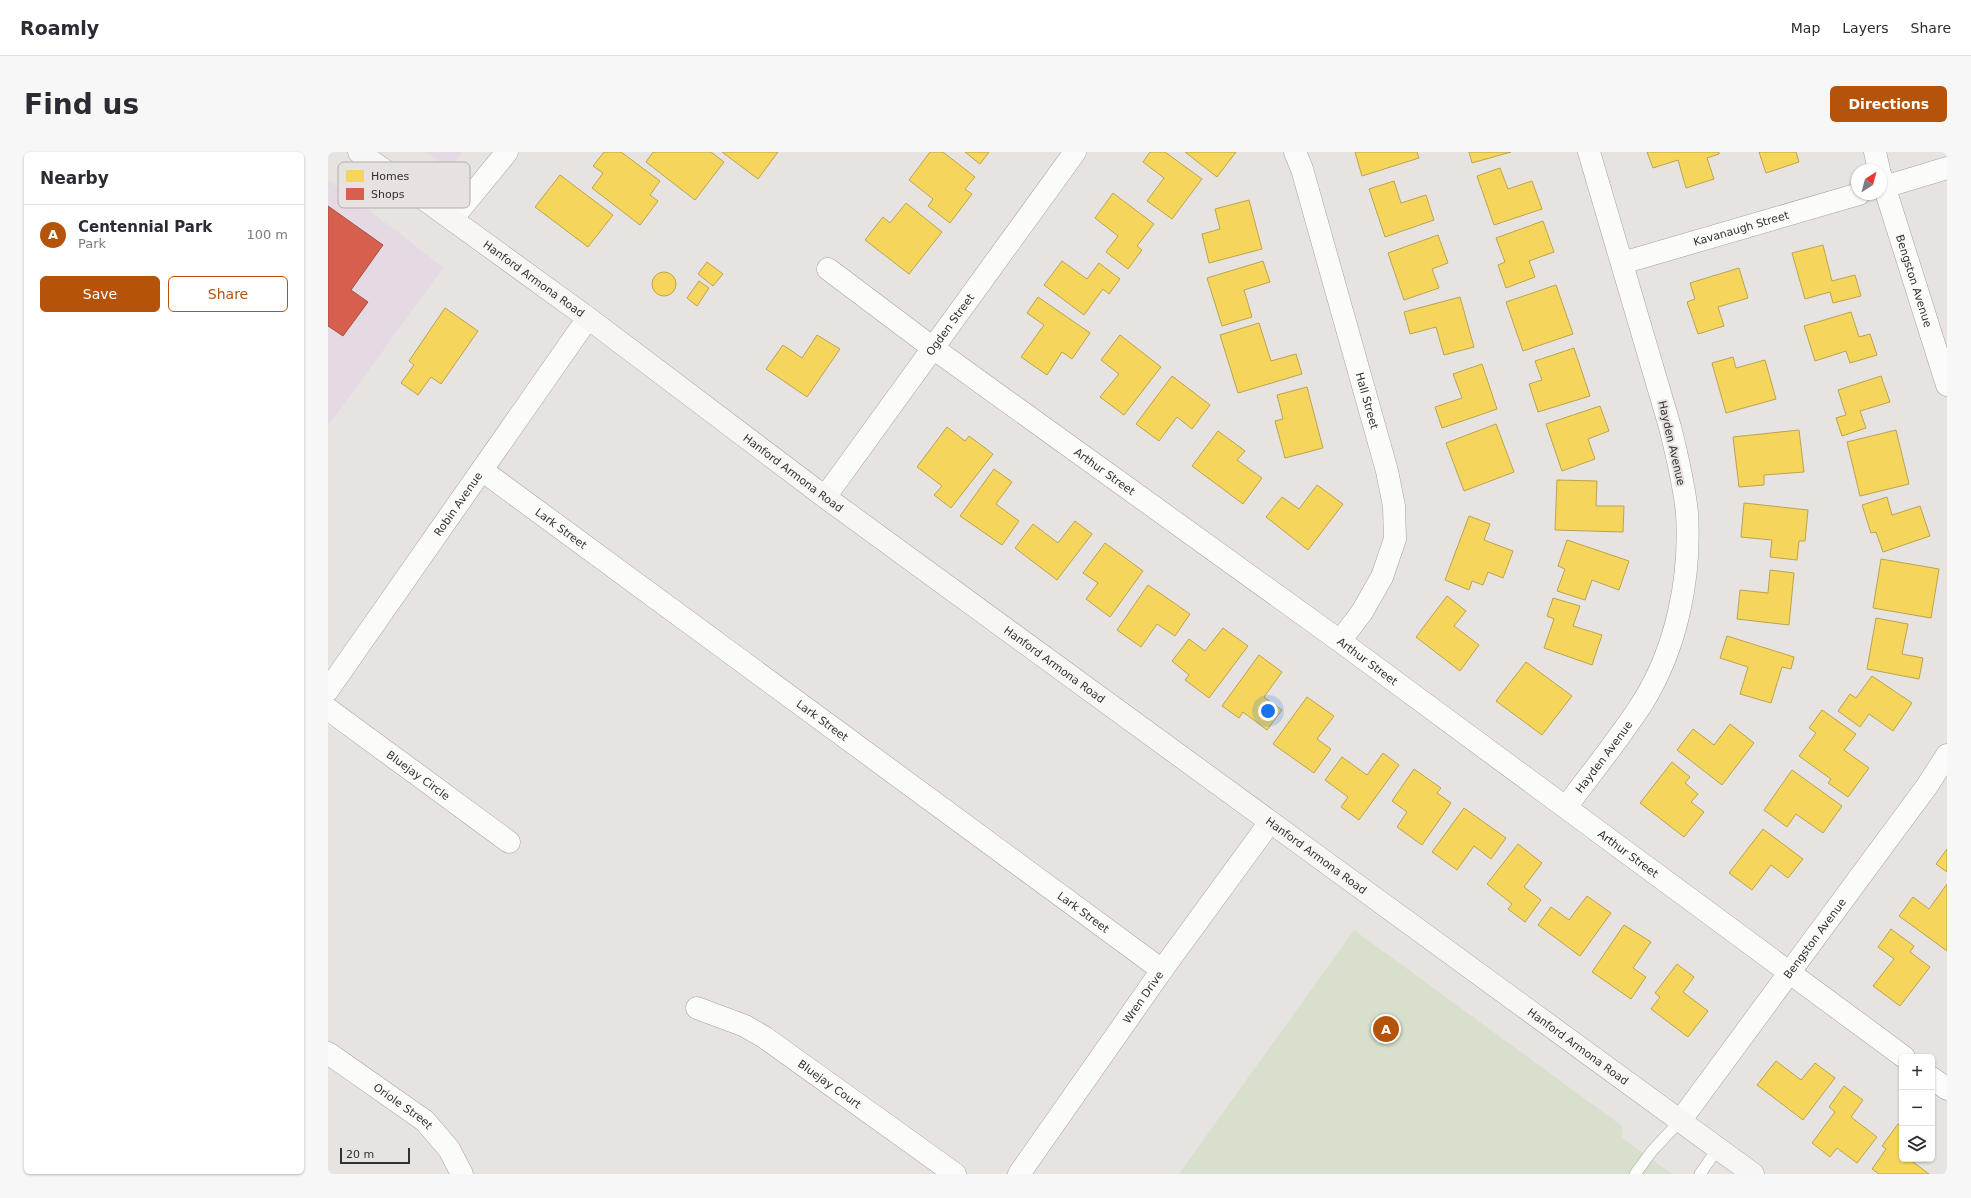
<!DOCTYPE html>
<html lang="en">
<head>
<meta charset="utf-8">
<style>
	:root { --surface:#fff; --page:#f7f7f7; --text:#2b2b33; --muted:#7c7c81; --line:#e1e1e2; --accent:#b45309 }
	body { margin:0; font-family:"DejaVu Sans",sans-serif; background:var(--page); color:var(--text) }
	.controls { position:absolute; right:12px; bottom:12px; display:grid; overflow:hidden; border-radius:6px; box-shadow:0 1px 3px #0004 }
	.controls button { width:36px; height:36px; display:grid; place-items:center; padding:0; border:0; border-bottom:1px solid var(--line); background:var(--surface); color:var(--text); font:20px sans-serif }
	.compass { position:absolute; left:1523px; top:12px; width:36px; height:36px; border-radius:50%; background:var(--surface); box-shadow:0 1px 3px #0004; rotate:36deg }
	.scale { position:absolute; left:12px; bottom:10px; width:70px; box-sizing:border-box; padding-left:4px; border:2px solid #323030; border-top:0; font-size:11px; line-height:14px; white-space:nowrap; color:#323030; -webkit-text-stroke:3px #e7e2e0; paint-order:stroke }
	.you { position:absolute; left:940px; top:559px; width:14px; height:14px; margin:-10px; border:3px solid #fff; border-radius:50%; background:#1a73e8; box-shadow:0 0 0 6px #1a73e833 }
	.badge { display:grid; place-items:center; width:26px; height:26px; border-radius:50%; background:var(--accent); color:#fff; font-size:13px; font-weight:700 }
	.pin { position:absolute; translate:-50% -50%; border:2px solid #fff; box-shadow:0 1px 4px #0006 }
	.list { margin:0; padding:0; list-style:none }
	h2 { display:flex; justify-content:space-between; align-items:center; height:52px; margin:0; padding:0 16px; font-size:17px }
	h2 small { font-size:13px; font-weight:400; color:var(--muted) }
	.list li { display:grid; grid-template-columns:26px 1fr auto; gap:12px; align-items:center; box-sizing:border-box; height:60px; padding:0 16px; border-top:1px solid var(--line) }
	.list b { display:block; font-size:15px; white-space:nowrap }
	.list p { margin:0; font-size:13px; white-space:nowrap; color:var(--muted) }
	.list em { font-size:13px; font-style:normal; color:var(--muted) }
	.actions { display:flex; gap:8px; padding:12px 16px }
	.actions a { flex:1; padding:9px 0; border:1px solid var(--accent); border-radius:6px; text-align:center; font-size:14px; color:var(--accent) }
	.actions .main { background:var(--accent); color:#fff }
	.icon { flex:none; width:22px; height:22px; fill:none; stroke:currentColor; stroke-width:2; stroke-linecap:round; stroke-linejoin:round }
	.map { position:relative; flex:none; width:1619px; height:1022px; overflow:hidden; border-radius:6px }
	header { display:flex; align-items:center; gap:24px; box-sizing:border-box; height:56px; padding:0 20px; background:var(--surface); border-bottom:1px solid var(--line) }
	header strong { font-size:19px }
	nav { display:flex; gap:22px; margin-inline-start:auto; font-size:14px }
	.intro { display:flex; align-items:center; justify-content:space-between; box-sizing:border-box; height:96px; padding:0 24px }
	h1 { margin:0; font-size:28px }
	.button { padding:10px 18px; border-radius:6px; background:var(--accent); color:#fff; font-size:14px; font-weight:700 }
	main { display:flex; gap:24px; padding:0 24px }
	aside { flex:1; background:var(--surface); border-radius:6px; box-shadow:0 1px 3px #0004 }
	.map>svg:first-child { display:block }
	.commercial { fill:#e5dae3 }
	.green { fill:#d9dfcd }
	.homes { fill:#f6d55c; stroke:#bba44f }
	.shops { fill:#d6604d; stroke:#a55244 }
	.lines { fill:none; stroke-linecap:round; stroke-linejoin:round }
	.service-casing { stroke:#a5a3a2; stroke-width:12 }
	.minor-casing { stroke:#a5a3a2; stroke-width:23 }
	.secondary-casing { stroke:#a5a3a2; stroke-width:23 }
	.service { stroke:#fbfbfa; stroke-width:11 }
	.minor { stroke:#fbfbfa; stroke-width:22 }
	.secondary { stroke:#f8f5f5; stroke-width:22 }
	.labels { text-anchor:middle; stroke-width:4; stroke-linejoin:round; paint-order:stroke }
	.street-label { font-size:11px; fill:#323030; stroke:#e7e2e0 }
	.key { fill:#e7e2e0; stroke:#b1adab; stroke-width:1 }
	.key-label { font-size:11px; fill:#323030 }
</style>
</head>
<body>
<header>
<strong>Roamly</strong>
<nav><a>Map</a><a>Layers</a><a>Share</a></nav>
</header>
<div class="intro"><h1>Find us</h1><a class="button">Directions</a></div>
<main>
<aside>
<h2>Nearby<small></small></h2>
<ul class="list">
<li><span class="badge">A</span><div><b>Centennial Park</b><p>Park</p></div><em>100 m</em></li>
</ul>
<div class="actions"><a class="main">Save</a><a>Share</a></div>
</aside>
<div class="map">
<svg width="1619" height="1022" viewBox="0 0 1619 1022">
	<rect width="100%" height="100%" fill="#e6e3e1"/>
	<path class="commercial" d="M 98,0 L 134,0 L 126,11 L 115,12 Z
		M 0,28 L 79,87 L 115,116 L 0,274 Z"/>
	<path class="green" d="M 1026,778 L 1294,974 L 1294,986 L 1344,1022 L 851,1022 Z"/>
	<path class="homes" d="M 276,0 L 293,0 L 332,29 L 322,43 L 330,49 L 312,73 L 264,36 L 275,21 L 265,14 Z
		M 325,0 L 383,0 L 396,10 L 367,48 L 318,10 Z
		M 394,0 L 450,0 L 430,27 Z
		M 602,0 L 615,0 L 647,25 L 637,37 L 644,42 L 622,71 L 600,54 L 605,47 L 581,28 Z
		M 637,0 L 661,0 L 652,12 Z
		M 822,0 L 837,0 L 874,27 L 844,67 L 819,49 L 836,26 L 815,10 Z
		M 857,0 L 908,0 L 889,25 Z
		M 1027,0 L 1089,0 L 1091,6 L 1034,24 Z
		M 1141,0 L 1183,0 L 1144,11 Z
		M 1319,0 L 1391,0 L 1391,2 L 1379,6 L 1386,27 L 1358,36 L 1350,8 L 1325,16 Z
		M 1431,0 L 1468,0 L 1471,10 L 1438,21 Z
		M 1172,16 L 1180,37 L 1204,29 L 1214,57 L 1166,73 L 1149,24 Z
		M 232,23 L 285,63 L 260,95 L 207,55 Z
		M 1066,29 L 1073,51 L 1098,43 L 1106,68 L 1057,85 L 1041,37 Z
		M 785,41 L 826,72 L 809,94 L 814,98 L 800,117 L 778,100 L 790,84 L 767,66 Z
		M 921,48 L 934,97 L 881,111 L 874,82 L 892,77 L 887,57 Z
		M 578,51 L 614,80 L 581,122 L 537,88 L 555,65 L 562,71 Z
		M 1215,69 L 1226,100 L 1201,109 L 1207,125 L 1178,136 L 1170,113 L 1177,110 L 1168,86 Z
		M 1110,83 L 1120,111 L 1104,117 L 1111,136 L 1076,148 L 1060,101 Z
		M 1495,93 L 1504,129 L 1527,123 L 1533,144 L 1505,151 L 1502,140 L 1477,147 L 1464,101 Z
		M 734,109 L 759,127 L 771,111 L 792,127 L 781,142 L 775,137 L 756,163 L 716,133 Z
		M 935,109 L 942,130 L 916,138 L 924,165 L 894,174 L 879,126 Z
		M 379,110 L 395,122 L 385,134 L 370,122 Z
		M 1411,116 L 1420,146 L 1390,155 L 1396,174 L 1370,182 L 1359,150 L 1367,147 L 1362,131 Z
		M324 132a12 12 0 1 1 24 0a12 12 0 1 1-24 0Z
		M 371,129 L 381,136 L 369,154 L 359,146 Z
		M 1228,133 L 1245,182 L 1195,199 L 1178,150 Z
		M 710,145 L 762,181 L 744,207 L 734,200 L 719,223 L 693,205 L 716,173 L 699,161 Z
		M 1132,145 L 1146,195 L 1116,203 L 1108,175 L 1082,182 L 1076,160 Z
		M 117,156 L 150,179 L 113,232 L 103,225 L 90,243 L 73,231 L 86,213 L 81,209 Z
		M 1523,160 L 1531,185 L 1542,182 L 1549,203 L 1522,211 L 1518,199 L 1487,209 L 1476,174 Z
		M 931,171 L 943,209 L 968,202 L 974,222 L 910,241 L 892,183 Z
		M 489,183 L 512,197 L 479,245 L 438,217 L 455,193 L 474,206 Z
		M 792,183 L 833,215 L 796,263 L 772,245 L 791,222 L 773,208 Z
		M 1246,196 L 1262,244 L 1210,260 L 1201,232 L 1214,228 L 1207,209 Z
		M 1405,205 L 1408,216 L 1437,208 L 1448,247 L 1398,261 L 1384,211 Z
		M 1154,212 L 1169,257 L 1114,276 L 1107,255 L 1134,246 L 1125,222 Z
		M 844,224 L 882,253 L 864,277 L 849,265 L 831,289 L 808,272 Z
		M 1553,224 L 1562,250 L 1532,259 L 1538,276 L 1514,284 L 1508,266 L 1518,263 L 1510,238 Z
		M 979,235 L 995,296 L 957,306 L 947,269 L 955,267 L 949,243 Z
		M 1272,254 L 1281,279 L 1260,287 L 1267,307 L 1234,319 L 1218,272 Z
		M 1168,272 L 1186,320 L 1136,339 L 1118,291 Z
		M 619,275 L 637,289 L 641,284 L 665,302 L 623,356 L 606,343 L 614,334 L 589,315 Z
		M 1471,278 L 1476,320 L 1436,323 L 1436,333 L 1411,335 L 1405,285 Z
		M 1568,278 L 1581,332 L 1532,344 L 1519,290 Z
		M 890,279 L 917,299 L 909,308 L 934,326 L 915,352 L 864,314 Z
		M 666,317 L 684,330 L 668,352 L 691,369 L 674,393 L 632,364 Z
		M 1229,328 L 1269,329 L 1268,354 L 1296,354 L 1295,380 L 1227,378 Z
		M 989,333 L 1015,352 L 980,398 L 938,365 L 954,345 L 971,357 Z
		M 1559,345 L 1564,363 L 1592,354 L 1602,384 L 1555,400 L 1548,380 L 1543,381 L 1534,353 Z
		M 1416,351 L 1480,358 L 1477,389 L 1471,389 L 1469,408 L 1442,405 L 1444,388 L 1413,385 Z
		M 1141,364 L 1162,372 L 1156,388 L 1185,399 L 1175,426 L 1160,420 L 1155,433 L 1144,429 L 1141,438 L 1117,428 Z
		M 747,369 L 764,382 L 729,428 L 687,396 L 705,372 L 730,391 Z
		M 1239,388 L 1301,409 L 1291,438 L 1264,428 L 1257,448 L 1229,439 L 1237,417 L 1230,414 Z
		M 777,391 L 815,419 L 782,465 L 758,447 L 770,431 L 755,421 Z
		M 1553,407 L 1611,417 L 1603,466 L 1545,456 Z
		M 1442,418 L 1466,421 L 1461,473 L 1409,467 L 1412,438 L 1440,441 Z
		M 820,433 L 862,462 L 847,484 L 829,472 L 813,495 L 789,478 Z
		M 1119,444 L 1138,459 L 1126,474 L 1151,493 L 1132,519 L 1088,485 Z
		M 1225,446 L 1252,454 L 1245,474 L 1274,483 L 1264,513 L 1216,496 L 1226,467 L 1219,464 Z
		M 1548,466 L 1580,472 L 1574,502 L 1595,506 L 1591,527 L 1539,517 Z
		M 895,476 L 920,494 L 881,546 L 857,528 L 861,523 L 844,509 L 861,487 L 877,499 Z
		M 1399,484 L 1466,505 L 1463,517 L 1454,515 L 1443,551 L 1412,542 L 1420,515 L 1392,506 Z
		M 931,503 L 954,520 L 936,545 L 954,558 L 939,578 L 915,560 L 911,566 L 894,554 Z
		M 1198,510 L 1244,544 L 1214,583 L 1168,549 Z
		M 1544,524 L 1584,551 L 1565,579 L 1541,562 L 1532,575 L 1510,559 L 1522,542 L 1528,546 Z
		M 979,545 L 1006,564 L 989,587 L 1003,597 L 986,621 L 945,592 Z
		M 1494,558 L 1528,582 L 1516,598 L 1541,616 L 1520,645 L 1500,631 L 1503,627 L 1471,604 L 1488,581 L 1481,576 Z
		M 1402,572 L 1426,591 L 1394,633 L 1349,598 L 1365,577 L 1386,593 Z
		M 1055,601 L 1071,613 L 1031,668 L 1013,655 L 1020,645 L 997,628 L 1014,605 L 1039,623 Z
		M 1344,610 L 1362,625 L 1357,631 L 1370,642 L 1363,650 L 1376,660 L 1356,685 L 1312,651 Z
		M 1086,617 L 1113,636 L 1109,641 L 1123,651 L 1094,693 L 1069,675 L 1079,660 L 1064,649 Z
		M 1464,618 L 1514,654 L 1495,681 L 1468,662 L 1459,675 L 1436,658 Z
		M 1136,656 L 1178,686 L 1163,707 L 1146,694 L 1129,718 L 1104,700 Z
		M 1435,677 L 1475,707 L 1460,726 L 1443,713 L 1424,738 L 1401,721 Z
		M 1190,692 L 1214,711 L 1196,735 L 1213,748 L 1197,770 L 1180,757 L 1184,752 L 1159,732 Z
		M 1619,697 L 1619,720 L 1608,712 Z
		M 1619,732 L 1619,799 L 1571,764 L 1585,745 L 1601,757 Z
		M 1259,744 L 1283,761 L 1252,804 L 1210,773 L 1223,755 L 1241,768 Z
		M 1296,773 L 1323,790 L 1305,816 L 1318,825 L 1303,847 L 1264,820 Z
		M 1563,777 L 1586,794 L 1582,800 L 1602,815 L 1572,854 L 1545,834 L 1566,807 L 1550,795 Z
		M 1349,812 L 1366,825 L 1355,840 L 1380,859 L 1360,885 L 1323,857 L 1332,845 L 1327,841 Z
		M 1448,909 L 1473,928 L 1487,911 L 1507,926 L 1475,968 L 1429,933 Z
		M 1516,934 L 1535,948 L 1523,965 L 1549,985 L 1529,1011 L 1509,996 L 1502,1005 L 1484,991 L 1507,960 L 1501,955 Z
		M 1570,972 L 1574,974 L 1574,1007 L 1581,1007 L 1601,1022 L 1551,1022 L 1544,1017 L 1558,997 L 1554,994 Z"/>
	<path class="shops" d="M 0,54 L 55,93 L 23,138 L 40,150 L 15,184 L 0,174 Z"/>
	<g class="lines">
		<defs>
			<path id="service" d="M 1307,1022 L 1324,999 L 1352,969
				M 1372,1022 L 1390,996"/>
			<g id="minor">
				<path id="s1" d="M 967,0 L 974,17 L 1059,319 L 1066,354 L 1067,387 L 1054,425 L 1034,460 L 1012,489"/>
				<path d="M 1547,0 L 1551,18"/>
				<path id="s2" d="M 1553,24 L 1619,233"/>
				<path d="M 1553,36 L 1619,16"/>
				<path d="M 124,67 L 179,0"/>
				<path id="s3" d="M 1294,111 L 1531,42"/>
				<path id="s4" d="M 500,117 L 605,196 L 1012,489 L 1576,905"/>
				<path id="s5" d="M 155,319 L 834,818"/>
				<path id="s6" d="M 497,345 L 747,0"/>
				<path id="s7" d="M 0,538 L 260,166"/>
				<path id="s8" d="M 0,557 L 181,690"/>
				<path id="s9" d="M 1238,655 C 1264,620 1292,586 1315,550 C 1349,495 1363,425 1359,361 C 1356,332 1349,303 1342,275 L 1261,0"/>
				<path id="s10" d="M 369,856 L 417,874 L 436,885 L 627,1022"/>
				<path id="s11" d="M 0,901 L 97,969 L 121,997 L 134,1022"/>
				<path d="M 1604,926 L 1619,937"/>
				<path id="s12" d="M 1352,969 L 1599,634 L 1619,603"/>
				<path id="s13" d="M 691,1022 L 834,818 L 942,670"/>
			</g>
			<g id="secondary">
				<path id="s14" d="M 31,0 L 260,166 L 497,345 L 1425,1022"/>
			</g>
		</defs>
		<use href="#service" class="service-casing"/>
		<use href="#minor" class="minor-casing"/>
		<use href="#secondary" class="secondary-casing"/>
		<use href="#service" class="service"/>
		<use href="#minor" class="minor"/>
		<use href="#secondary" class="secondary"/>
	</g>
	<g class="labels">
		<g class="street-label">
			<text dy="4" stroke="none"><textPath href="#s3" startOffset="124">Kavanaugh Street</textPath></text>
			<text dy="4" stroke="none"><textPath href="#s14" startOffset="216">Hanford Armona Road</textPath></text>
			<text dy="4" stroke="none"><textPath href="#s2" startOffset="110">Bengston Avenue</textPath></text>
			<text dy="4" stroke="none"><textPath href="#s6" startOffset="213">Ogden Street</textPath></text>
			<text dy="4" stroke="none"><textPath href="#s1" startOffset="259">Hall Street</textPath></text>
			<text transform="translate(1344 291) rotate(77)" y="4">Hayden Avenue</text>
			<text dy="4" stroke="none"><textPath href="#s4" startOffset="343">Arthur Street</textPath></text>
			<text dy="4" stroke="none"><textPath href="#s14" startOffset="540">Hanford Armona Road</textPath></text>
			<text dy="4" stroke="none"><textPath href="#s7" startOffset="227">Robin Avenue</textPath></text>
			<text dy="4" stroke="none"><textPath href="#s5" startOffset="97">Lark Street</textPath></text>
			<text dy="4" stroke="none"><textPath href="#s4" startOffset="667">Arthur Street</textPath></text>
			<text dy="4" stroke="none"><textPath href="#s14" startOffset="864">Hanford Armona Road</textPath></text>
			<text dy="4" stroke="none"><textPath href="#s5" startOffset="421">Lark Street</textPath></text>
			<text dy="4" stroke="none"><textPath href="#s9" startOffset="63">Hayden Avenue</textPath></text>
			<text dy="4" stroke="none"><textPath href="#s8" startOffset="112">Bluejay Circle</textPath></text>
			<text dy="4" stroke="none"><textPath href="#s4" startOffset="991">Arthur Street</textPath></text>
			<text dy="4" stroke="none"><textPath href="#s14" startOffset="1188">Hanford Armona Road</textPath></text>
			<text dy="4" stroke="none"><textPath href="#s5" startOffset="745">Lark Street</textPath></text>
			<text dy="4" stroke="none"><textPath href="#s12" startOffset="227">Bengston Avenue</textPath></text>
			<text dy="4" stroke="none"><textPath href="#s13" startOffset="216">Wren Drive</textPath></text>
			<text dy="4" stroke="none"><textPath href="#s14" startOffset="1512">Hanford Armona Road</textPath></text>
			<text dy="4" stroke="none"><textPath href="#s10" startOffset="154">Bluejay Court</textPath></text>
			<text dy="4" stroke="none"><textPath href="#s11" startOffset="92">Oriole Street</textPath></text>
		</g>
	</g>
	<rect x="10" y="10" width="132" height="46" rx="6" class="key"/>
	<rect x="18" y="18" width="18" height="12" fill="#f6d55c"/>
	<rect x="18" y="36" width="18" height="12" fill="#d6604d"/>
	<g class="key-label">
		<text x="43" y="28">Homes</text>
		<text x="43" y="46">Shops</text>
	</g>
</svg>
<div class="controls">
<button>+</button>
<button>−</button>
<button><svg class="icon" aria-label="layers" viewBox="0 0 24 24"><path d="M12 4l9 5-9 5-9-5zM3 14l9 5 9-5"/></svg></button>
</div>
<svg class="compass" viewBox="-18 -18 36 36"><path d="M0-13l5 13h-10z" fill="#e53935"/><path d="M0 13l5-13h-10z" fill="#7c7c81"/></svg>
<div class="scale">20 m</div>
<div class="you"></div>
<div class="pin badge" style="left:1058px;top:877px">A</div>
</div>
</main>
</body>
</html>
